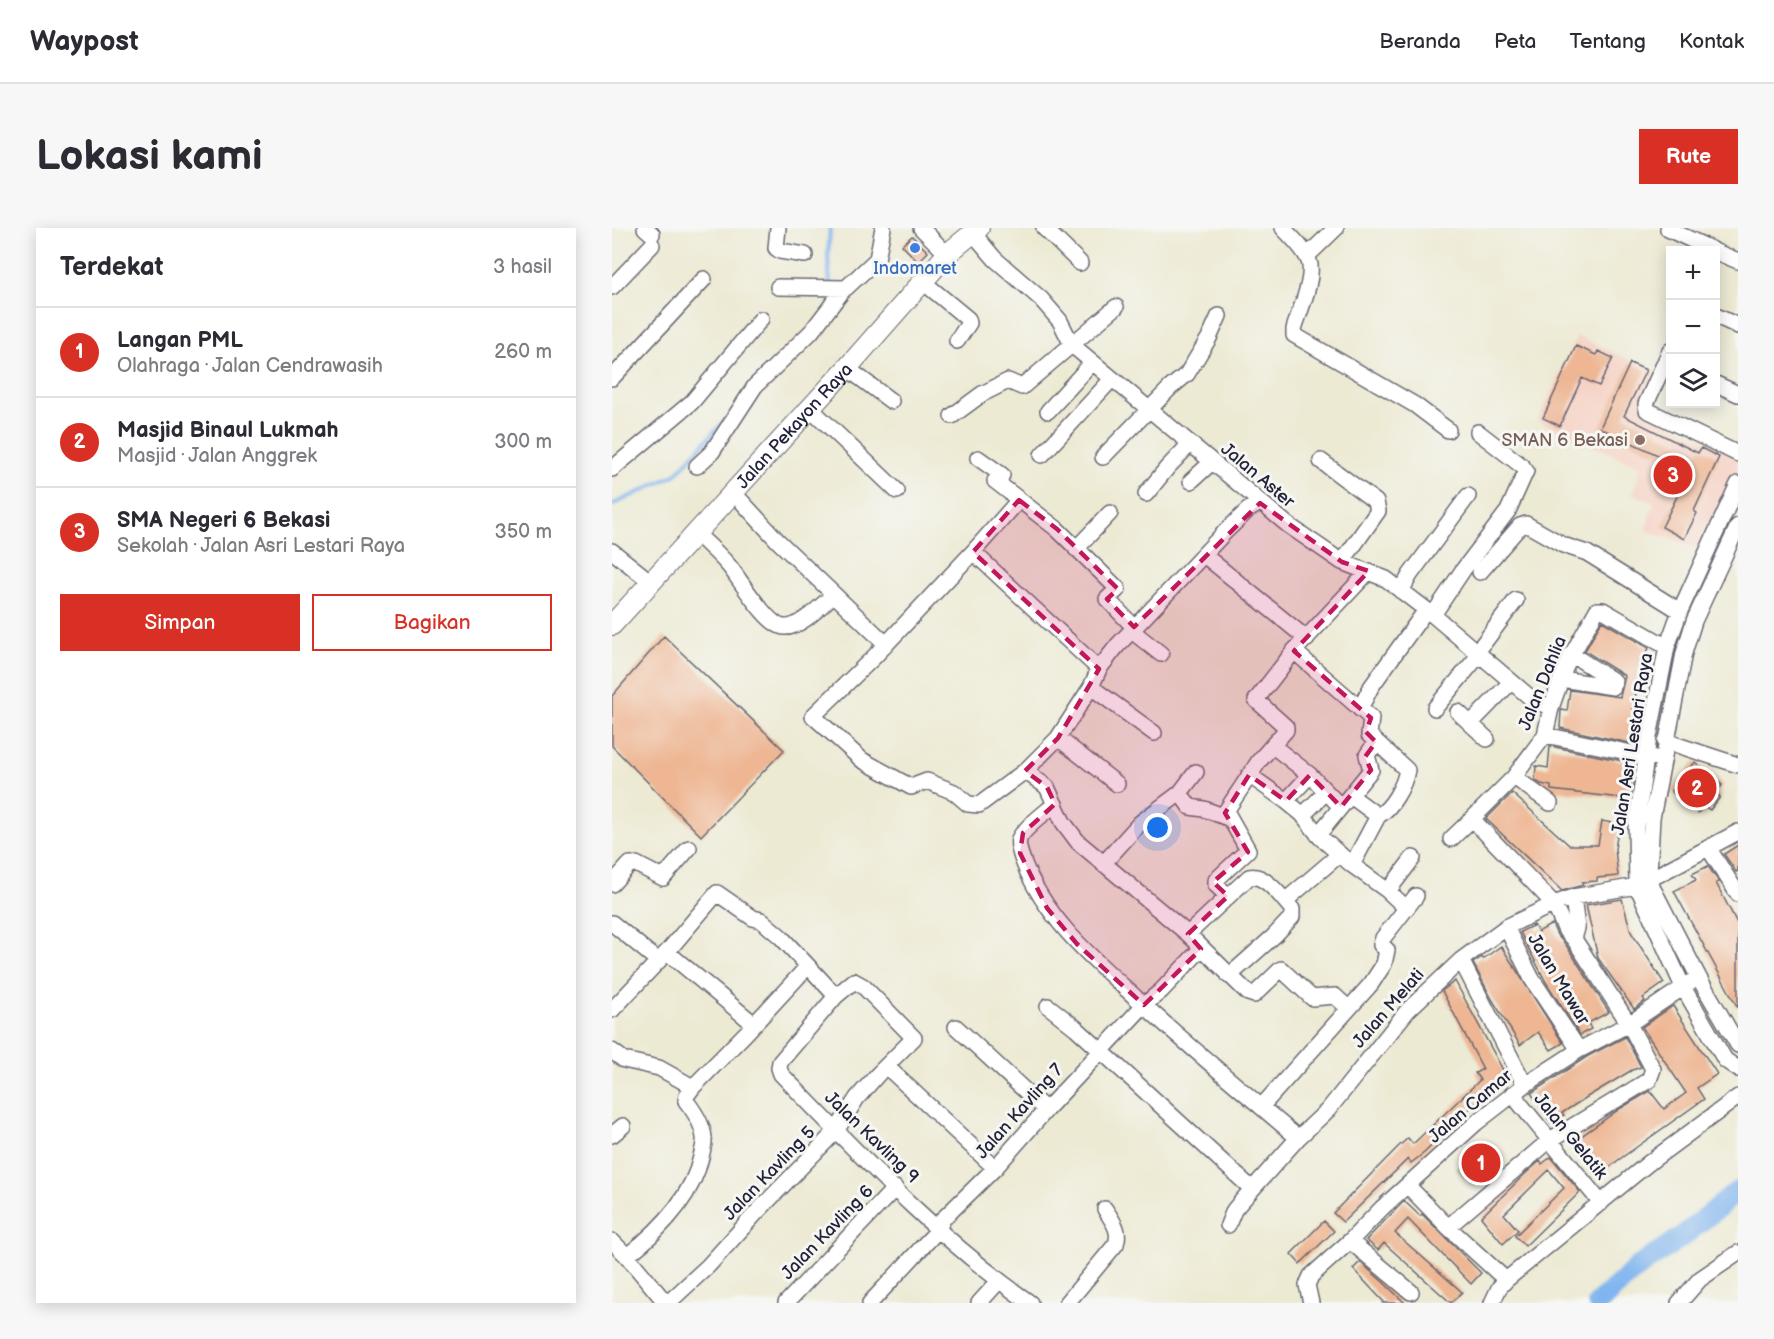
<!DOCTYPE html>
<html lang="id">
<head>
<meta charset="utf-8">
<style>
	:root { --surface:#fff; --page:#f7f7f7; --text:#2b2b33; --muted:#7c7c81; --line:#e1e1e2; --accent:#d93025 }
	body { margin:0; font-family:"Balsamiq Sans",sans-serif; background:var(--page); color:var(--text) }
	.controls { position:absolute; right:18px; top:18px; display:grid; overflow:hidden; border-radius:0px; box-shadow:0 3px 15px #0003 }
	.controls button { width:54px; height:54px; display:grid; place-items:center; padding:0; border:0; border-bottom:2px solid var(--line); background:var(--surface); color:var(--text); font:30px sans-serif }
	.you { position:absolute; left:546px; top:600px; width:21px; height:21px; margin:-15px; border:4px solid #fff; border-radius:50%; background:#1a73e8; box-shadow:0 0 0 9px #1a73e833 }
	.badge { display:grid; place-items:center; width:39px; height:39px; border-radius:50%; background:var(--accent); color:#fff; font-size:20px; font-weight:700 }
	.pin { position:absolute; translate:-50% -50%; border:3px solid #fff; box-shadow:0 2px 6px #0006 }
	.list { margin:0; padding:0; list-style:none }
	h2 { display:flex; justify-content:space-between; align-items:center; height:78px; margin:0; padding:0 24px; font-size:26px }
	h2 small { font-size:20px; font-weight:400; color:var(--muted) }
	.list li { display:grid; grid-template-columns:39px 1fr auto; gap:18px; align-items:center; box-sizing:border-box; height:90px; padding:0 24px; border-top:2px solid var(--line) }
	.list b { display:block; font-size:22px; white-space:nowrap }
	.list p { margin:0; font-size:20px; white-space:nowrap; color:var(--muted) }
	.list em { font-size:20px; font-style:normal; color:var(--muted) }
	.actions { display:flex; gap:12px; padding:18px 24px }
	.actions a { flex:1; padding:14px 0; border:2px solid var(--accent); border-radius:0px; text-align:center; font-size:21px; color:var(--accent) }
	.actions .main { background:var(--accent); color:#fff }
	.icon { flex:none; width:33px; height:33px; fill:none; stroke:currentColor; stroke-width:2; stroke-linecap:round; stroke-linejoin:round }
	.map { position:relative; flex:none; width:1126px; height:1075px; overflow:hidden; border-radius:0px }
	header { display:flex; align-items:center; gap:36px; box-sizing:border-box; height:84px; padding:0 30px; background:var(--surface); border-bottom:2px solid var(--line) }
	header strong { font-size:28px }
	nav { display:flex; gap:33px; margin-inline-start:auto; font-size:21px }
	.intro { display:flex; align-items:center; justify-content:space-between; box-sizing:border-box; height:144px; padding:0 36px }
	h1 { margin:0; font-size:42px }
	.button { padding:15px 27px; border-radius:0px; background:var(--accent); color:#fff; font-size:21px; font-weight:700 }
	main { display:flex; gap:36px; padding:0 36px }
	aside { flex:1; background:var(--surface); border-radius:0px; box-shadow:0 3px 15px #0003 }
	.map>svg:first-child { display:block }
	.built { fill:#f6d2c5 }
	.green { fill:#96d084; stroke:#5c7960; stroke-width:1.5 }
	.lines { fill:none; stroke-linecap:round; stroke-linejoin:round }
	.stream { stroke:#81b5ef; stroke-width:4 }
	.river { stroke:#81b5ef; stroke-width:21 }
	.building { fill:#eeb693 }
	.minor-casing { stroke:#696871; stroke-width:18 }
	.major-casing { stroke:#696871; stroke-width:22 }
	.minor { stroke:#fff; stroke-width:15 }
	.major { stroke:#fff; stroke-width:20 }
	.marked { fill:#c2185b; fill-opacity:0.2; stroke:#c2185b; stroke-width:4.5; stroke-dasharray:12 8; stroke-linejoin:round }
	.shop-dot { fill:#3f7fe0; stroke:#f6f6f2; stroke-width:2 }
	.education-dot { fill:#8d6e63; stroke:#f6f6f2; stroke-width:2 }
	.labels { text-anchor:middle; stroke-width:6; stroke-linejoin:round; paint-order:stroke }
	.shop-label { font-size:18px; fill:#366cbe; stroke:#f6f6f2 }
	.street-label { font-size:18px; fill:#22223b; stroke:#f6f6f2 }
	.education-label { font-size:18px; fill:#785e54; stroke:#f6f6f2; text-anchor:end }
</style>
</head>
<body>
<header>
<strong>Waypost</strong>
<nav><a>Beranda</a><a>Peta</a><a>Tentang</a><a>Kontak</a></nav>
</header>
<div class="intro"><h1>Lokasi kami</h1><a class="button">Rute</a></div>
<main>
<aside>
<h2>Terdekat<small>3 hasil</small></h2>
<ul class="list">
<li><span class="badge">1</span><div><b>Langan PML</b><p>Olahraga · Jalan Cendrawasih</p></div><em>260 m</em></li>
<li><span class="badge">2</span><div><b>Masjid Binaul Lukmah</b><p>Masjid · Jalan Anggrek</p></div><em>300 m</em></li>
<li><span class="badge">3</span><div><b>SMA Negeri 6 Bekasi</b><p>Sekolah · Jalan Asri Lestari Raya</p></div><em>350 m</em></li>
</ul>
<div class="actions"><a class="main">Simpan</a><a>Bagikan</a></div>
</aside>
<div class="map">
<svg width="1126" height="1075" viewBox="0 0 1126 1075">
	<rect width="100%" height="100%" fill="#f6f6f2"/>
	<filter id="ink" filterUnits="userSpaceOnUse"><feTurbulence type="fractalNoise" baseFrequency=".0167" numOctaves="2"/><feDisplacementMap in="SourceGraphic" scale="12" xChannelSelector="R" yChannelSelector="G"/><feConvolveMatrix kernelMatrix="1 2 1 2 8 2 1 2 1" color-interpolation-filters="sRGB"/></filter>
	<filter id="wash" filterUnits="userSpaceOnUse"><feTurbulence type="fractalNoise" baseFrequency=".008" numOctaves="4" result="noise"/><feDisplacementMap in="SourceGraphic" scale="24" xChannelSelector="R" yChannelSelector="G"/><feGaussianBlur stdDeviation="1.35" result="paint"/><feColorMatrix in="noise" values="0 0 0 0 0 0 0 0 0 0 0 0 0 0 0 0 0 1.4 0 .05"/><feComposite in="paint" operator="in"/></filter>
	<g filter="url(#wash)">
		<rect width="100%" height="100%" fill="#edead4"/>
		<path class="built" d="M 965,108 L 1045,144 L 1031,182 L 1126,230 L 1126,248 L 1092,323 L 1033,302 L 1042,275 L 1021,266 L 1029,239 L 926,193 Z"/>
		<path class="green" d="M 877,914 L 891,928 L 860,957 L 846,941 Z"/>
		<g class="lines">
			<path class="stream" d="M 218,56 L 216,30 L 218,0
				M 0,277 L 63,247 L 110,195"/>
			<path class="river" d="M 986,1075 L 1026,1039 L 1071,1008 L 1126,963"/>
		</g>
		<g id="blocks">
			<path class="building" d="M 300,8 L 316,24 L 306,34 L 290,17 Z
				M 964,118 L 984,127 L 986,123 L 1001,130 L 987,158 L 970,150 L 948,198 L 931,190 Z
				M 1018,135 L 1034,142 L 1012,188 L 1086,225 L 1089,220 L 1107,229 L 1082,283 L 1085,285 L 1072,311 L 1050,299 L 1078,242 L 988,200 Z
				M 990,393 L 1037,420 L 1030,433 L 1022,465 L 1024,465 L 1021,481 L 1027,482 L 1022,516 L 948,500 L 949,482 L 955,483 L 958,462 L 1008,469 L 1013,448 L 973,423 Z
				M 52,408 L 172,522 L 89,608 L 0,518 L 0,468 Z
				M 938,518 L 1020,535 L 1018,571 L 939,562 L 939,558 L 929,556 L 923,552 L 924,538 L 936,540 Z
				M 1083,534 L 1110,557 L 1104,565 L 1108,569 L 1098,582 L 1092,578 L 1086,585 L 1077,578 L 1075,581 L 1067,574 L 1069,571 L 1059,563 Z
				M 900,565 L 957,617 L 986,617 L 990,593 L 1007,596 L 1003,621 L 1006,648 L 985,650 L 985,653 L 970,654 L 971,657 L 950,663 L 874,591 Z
				M 1126,617 L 1126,643 L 1124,644 L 1112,626 Z
				M 1096,638 L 1107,654 L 1104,655 L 1126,697 L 1126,780 L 1062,663 L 1084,652 L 1080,646 Z
				M 1010,671 L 1019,704 L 1052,755 L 1031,770 L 1033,773 L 1022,781 L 986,730 L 974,677 Z
				M 940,696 L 945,707 L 954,717 L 997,784 L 976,795 L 979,801 L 968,807 L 934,754 L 908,704 L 922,697 L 926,704 Z
				M 889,718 L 951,815 L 939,822 L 926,804 L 908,817 L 880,771 L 861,735 L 870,729 L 871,731 Z
				M 843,753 L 892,844 L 875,864 L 812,925 L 799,935 L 796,931 L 731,994 L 721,985 L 786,919 L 796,910 L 801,916 L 868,852 L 863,845 L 871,841 L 830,763 Z
				M 1061,778 L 1105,846 L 1085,860 L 1092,871 L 1005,933 L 986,949 L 978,938 L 981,936 L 964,912 L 1009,880 L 1038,863 L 1052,881 L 1074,865 L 1030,799 Z
				M 1013,809 L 1029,839 L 1020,842 L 975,869 L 950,885 L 952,887 L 939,895 L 919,865 L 976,828 Z
				M 939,929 L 968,964 L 913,1018 L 903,1008 L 952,960 L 937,942 L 892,986 L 906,1002 L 891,1016 L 869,989 L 914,945 L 928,933 L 930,936 Z
				M 792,973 L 808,988 L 810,986 L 869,1045 L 859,1056 L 796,991 L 783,1005 L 850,1064 L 839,1075 L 772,1015 L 766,1022 L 754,1012 Z
				M 712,993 L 722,1003 L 688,1036 L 679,1026 Z
				M 748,1034 L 770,1053 L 793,1075 L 771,1075 L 772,1074 L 741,1041 Z"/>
		</g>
	</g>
	<g filter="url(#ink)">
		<use href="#blocks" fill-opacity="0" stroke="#696871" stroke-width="1.5"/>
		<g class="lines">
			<defs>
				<path id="minor" d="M 33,0 L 40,6
					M 166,0 L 164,20 L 168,23 L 193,27
					M 309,0 L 335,26
					M 432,0 L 468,35
					M 671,0 C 680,10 692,20 697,33 C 703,50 687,84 682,101 L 682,107 L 803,177 L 836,202
					M 1056,1 L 1101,22
					M 361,5 L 383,31 L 429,71 L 448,93 L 460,117 L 676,297 L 730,334 L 774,351 L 821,387 L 920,471 L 939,480
					M 1104,24 L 1126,33
					M 695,28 L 724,0
					M 310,53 L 356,91 L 357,95 L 345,113
					M 0,59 L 40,17
					M 166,59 L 234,60 L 265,31 L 271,0
					M 1104,88 L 1126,98
					M 1058,123 L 1034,176 L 1035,182 L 1126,226
					M 235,140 L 279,173
					M 0,150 L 92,51
					M 1104,156 L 1126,166
					M 198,180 L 285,263
					M 436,183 L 480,135
					M 340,188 L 370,166 L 396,153 L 410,159 L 504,79
					M 430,227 L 500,151
					M 491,229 L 558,160 L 575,146 L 597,110 L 607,88
					M 366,230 L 390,247 L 383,253 L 445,301 L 506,361 L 495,371 L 522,399
					M 709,233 L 764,274 L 766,283 L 730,334
					M 85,238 L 100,224 L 143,158 L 199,104 L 232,61
					M 0,241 L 80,174 L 149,91
					M 579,253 L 600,234
					M 1126,256 L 1068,383 L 1055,419 L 1037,509 L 1024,599 L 1025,658 L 1071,759 L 1113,832 L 1126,841
					M 121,264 L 166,313 L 274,416
					M 534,266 L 555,240 L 578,216
					M 648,275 L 636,282 L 613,304 L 505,418 L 487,441 L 479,459 L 446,510 L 413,543 L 435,559 L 451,594 L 466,614 L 576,706 L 636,765 L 642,767 L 669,741 L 700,770 L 723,768 L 736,780
					M 1126,298 L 1082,393 L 1072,425 L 1040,590 L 1037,645 L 1039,657 L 1087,750 L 1126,817
					M 84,305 C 95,316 107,326 117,338 C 128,351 155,398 172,399 C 187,401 210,377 221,367
					M 464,321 L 498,285
					M 0,323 L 39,354
					M 361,324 L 407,272
					M 592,327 L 695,411
					M 868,344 L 908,298 L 914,296 L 951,317 L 975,325 L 1068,383
					M 789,363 L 798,347 L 856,268
					M 821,387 L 851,342 L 896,283 L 914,243 L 910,238 L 866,204
					M 520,403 L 549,426
					M 682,423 L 759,490 L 757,507 L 795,542 C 792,558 780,580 766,588 L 740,637
					M 865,424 L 904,372
					M 949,451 L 1001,459 L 1002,453 L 959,426
					M 479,459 L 542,505
					M 823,480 L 867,427
					M 748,481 L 759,459 L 814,382
					M 846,484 L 875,511
					M 858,496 L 899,454
					M 933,507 L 1044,530
					M 446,510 L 505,556
					M 1053,513 L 1126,537
					M 413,543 L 367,577 L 356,576 L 342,564 L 315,553 L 299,559 L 250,532 L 201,488 L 262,429 L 361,324 L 487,441
					M 637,547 L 674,573 L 698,547 L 661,518
					M 698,547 L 729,579
					M 902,549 L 938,575
					M 568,565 L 578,579 L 592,581 L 616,590
					M 739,568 L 766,588
					M 674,573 L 690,586 L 708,609 L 740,637 L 776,663 L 794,680
					M 443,576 C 434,584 411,601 407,611 C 405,618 409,627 411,633 C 435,695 486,735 534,779 C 584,824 635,867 686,910
					M 691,587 L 714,564
					M 706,607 L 759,542 L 755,527 L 764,514
					M 839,611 L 860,591
					M 1097,621 L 1126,666
					M 491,636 L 528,595 L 568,565 L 584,544
					M 0,656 L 18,636 L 24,636 L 51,650 L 77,620
					M 776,663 L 801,630
					M 616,668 L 604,657 L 604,652 L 636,622 L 614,583 L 647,533 L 674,502 L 674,499 L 644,472 L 682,423 L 757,343
					M 673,673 L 728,626
					M 0,695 L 45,732
					M 894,699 L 920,751 L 967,822
					M 576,706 L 637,649 C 653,645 670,670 680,681 L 680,689 L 662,708 L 617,748
					M 962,711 L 954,703 L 942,676 L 860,591 L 902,549 L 933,507 L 939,480 L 954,437 L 985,382 L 991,382 L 1055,419
					M 55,724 L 142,796
					M 849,732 L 913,857
					M 436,778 L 464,800 L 640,961
					M 0,782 L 55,724 L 105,665 L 141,690 L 149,692 L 169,709 L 224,768
					M 344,799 L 434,882
					M 0,823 L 12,832 L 47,840 L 81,859 L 75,867 L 74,873 C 82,883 91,898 92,910 C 93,916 90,923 89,929 C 80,970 47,1003 15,1028
					M 274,838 L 383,940
					M 81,859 L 134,805 L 196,738
					M 900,866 L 989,975
					M 649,879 L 759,756 L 772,736 L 775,722 L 769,717 L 771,710 L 804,668
					M 0,907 L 11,898
					M 796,958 L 836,999 L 894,1052
					M 616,997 L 622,982 L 627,976 L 686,910 L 716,882 L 796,782 L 849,732 L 894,699 L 942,676 L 961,669 L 1025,658 L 1126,604
					M 836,999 L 938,912 L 1037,852 L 1041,841 L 1017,796 L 962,711 L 965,700 L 961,669
					M 0,1013 L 15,1028 L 54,1075
					M 738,1013 L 799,1064
					M 56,1075 L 96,1038 L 144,985 L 224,903 L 245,870 L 267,845 L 302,810 L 251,758 L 242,753 L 224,768 L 168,834 L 167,840 L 169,846 C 247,926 326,1011 418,1075
					M 174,1075 L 283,960
					M 258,1075 L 327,1001 L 330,992 L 383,940 L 434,882 L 532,777 L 549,763 L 589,721
					M 367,1075 L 387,1053
					M 455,1075 L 504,1016 C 509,1002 500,993 493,981
					M 699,1075 L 695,1057 L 699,1048 L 738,1013 L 770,980 L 864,895 L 913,857 L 967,822 L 1017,796 L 1079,754
					M 880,1075 L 887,1060 L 894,1052 L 1038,934 L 1126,869
					M 1067,1075 L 1088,1051 L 1126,1025"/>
				<g id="major">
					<path id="s1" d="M 0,397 L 235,140 L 335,26 L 367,0"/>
				</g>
			</defs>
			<use href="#minor" class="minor-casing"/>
			<use href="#major" class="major-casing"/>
			<use href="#minor" class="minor"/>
			<use href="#major" class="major"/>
		</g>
	</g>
	<path class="marked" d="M 407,272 L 445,301 L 506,361 L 495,371 L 522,399 L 648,275 L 730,334 L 757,343 L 682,423 L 759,490 L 754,504 L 764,514 L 753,529 L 759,542 L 729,579 L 698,547 L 674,573 L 637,547 L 613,585 L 636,624 L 601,654 L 616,668 L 576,706 L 589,721 L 532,777 L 465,716 L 435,680 L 408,625 L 411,605 L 443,576 L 435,559 L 413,543 L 446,510 L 487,441 L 361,324 Z"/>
	<circle class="shop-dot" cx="303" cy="20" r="6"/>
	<circle class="education-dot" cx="1028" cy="212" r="6"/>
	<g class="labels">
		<g class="shop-label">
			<text x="303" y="46">Indomaret</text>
		</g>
		<g class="street-label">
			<text dy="6" stroke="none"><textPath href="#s1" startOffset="270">Jalan Pekayon Raya</textPath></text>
			<text transform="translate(646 247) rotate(40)" y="6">Jalan Aster</text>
			<text transform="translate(930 455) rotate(-68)" y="6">Jalan Dahlia</text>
			<text transform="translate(1020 516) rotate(-81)" y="6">Jalan Asri Lestari Raya</text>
			<text transform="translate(947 751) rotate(59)" y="6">Jalan Mawar</text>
			<text transform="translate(776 780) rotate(-49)" y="6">Jalan Melati</text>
			<text transform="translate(858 878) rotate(-40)" y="6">Jalan Camar</text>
			<text transform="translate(407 883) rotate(-48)" y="6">Jalan Kavling 7</text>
			<text transform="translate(959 908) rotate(51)" y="6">Jalan Gelatik</text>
			<text transform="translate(260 909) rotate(44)" y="6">Jalan Kavling 9</text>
			<text transform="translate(157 945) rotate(-46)" y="6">Jalan Kavling 5</text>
			<text transform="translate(215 1004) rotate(-46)" y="6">Jalan Kavling 6</text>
		</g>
		<g class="education-label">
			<text x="1016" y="218">SMAN 6 Bekasi</text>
		</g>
	</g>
</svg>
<div class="controls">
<button>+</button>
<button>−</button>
<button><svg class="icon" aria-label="layers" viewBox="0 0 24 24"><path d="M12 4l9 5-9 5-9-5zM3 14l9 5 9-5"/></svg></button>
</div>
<div class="you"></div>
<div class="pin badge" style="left:869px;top:935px">1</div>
<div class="pin badge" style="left:1085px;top:560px">2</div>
<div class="pin badge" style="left:1061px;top:247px">3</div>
</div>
</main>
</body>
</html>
